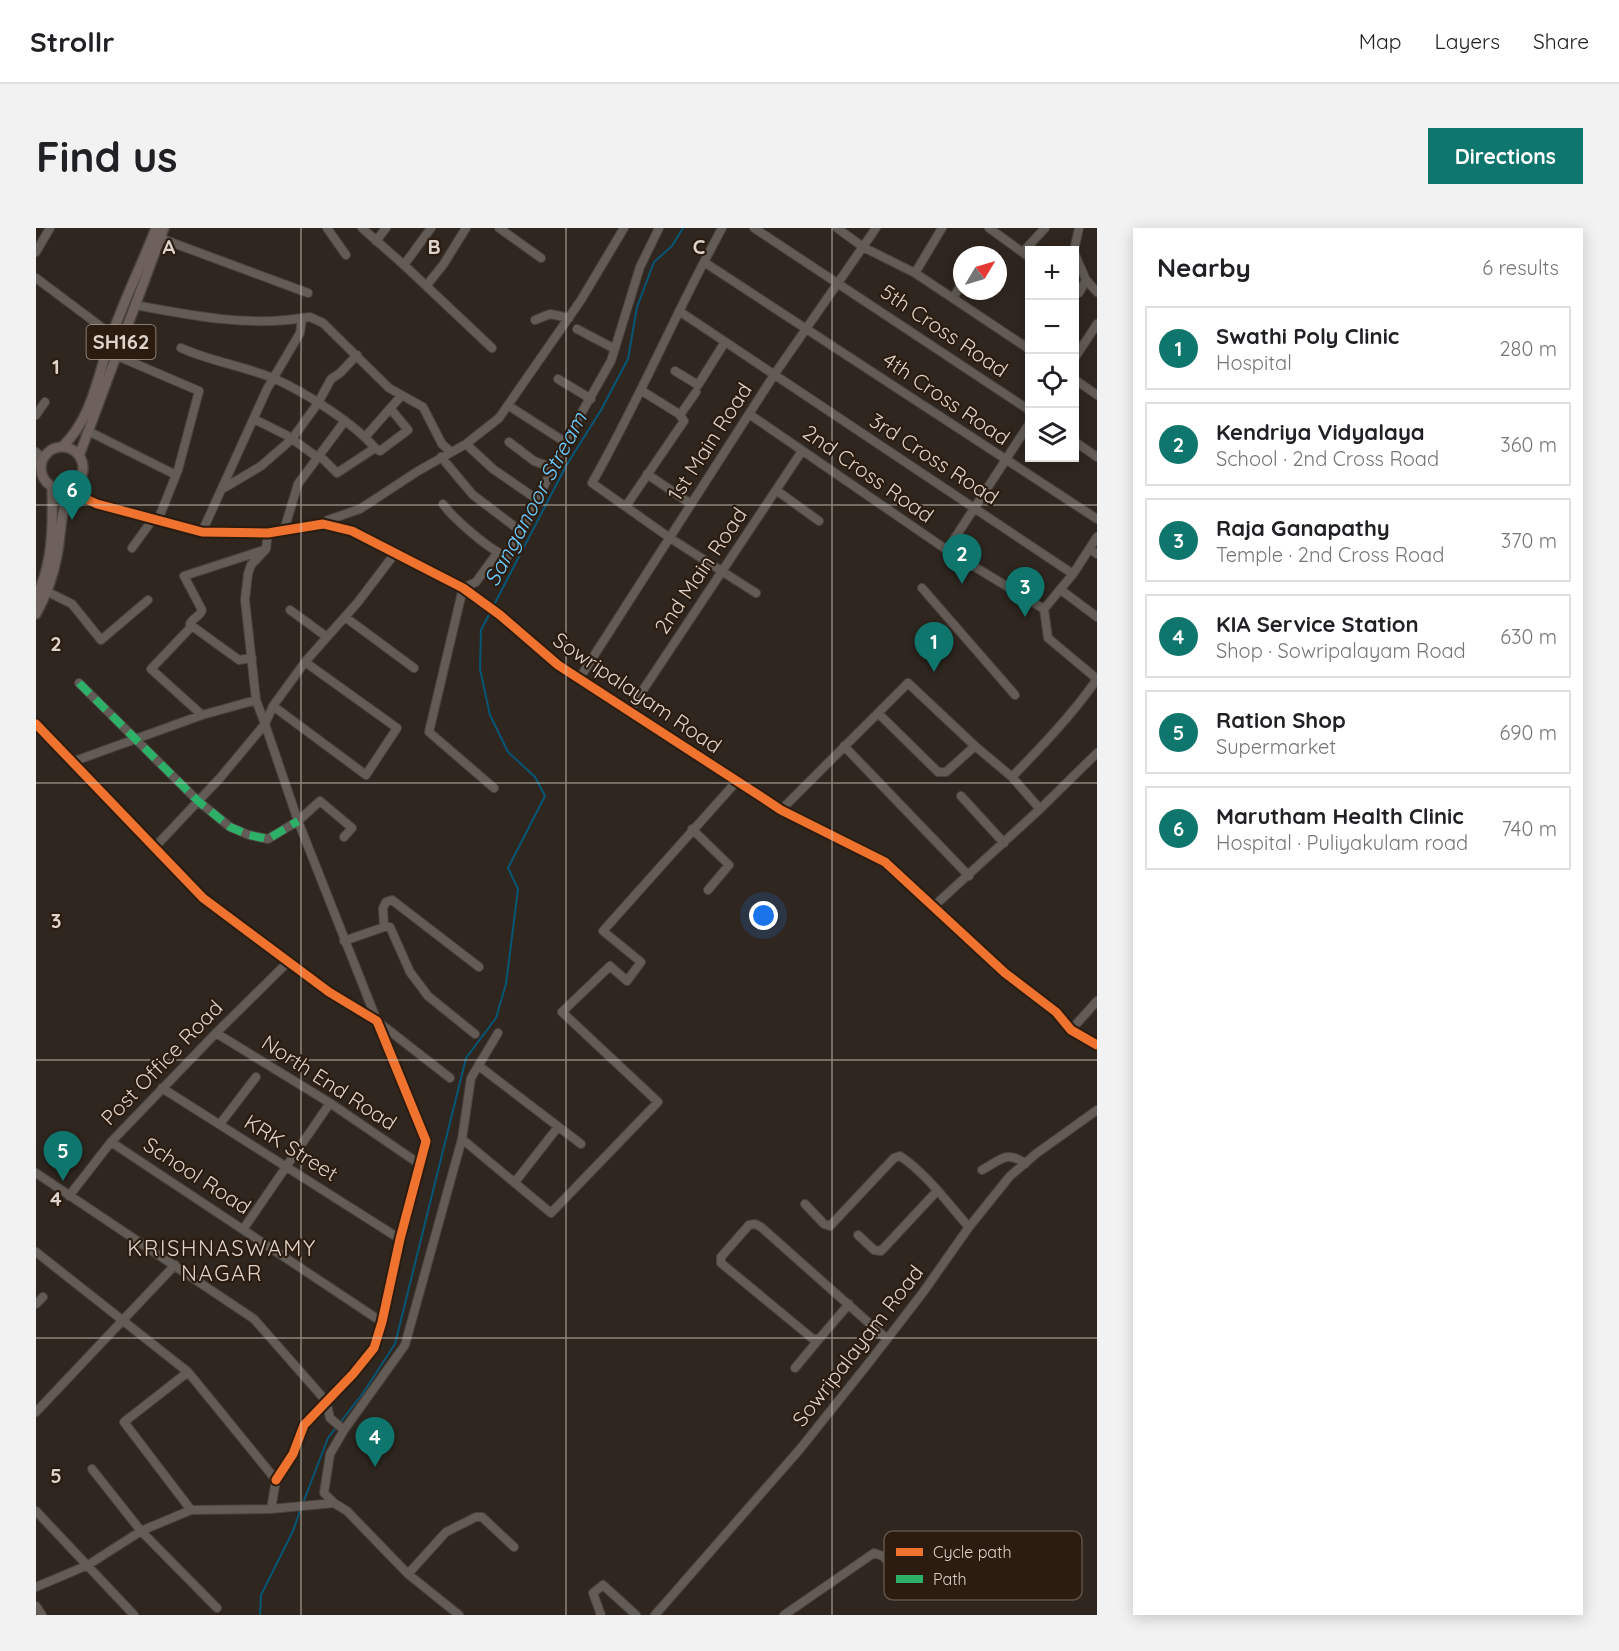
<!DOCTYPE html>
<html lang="en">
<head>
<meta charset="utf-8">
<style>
	:root { --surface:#fff; --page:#f2f2f2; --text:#202124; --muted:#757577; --line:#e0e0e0; --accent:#0f766e }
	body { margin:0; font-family:Quicksand,sans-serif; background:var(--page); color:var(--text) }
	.controls { position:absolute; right:18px; top:18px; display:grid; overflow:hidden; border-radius:0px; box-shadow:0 3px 15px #0003 }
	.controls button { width:54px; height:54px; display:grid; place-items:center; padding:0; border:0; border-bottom:2px solid var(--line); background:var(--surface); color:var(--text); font:30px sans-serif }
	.compass { position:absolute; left:917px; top:18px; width:54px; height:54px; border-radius:50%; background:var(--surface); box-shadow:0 3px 15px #0003; rotate:52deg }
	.you { position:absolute; left:728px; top:688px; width:21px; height:21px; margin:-15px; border:4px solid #fff; border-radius:50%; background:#1a73e8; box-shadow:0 0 0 9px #1a73e833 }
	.badge { display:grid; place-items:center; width:39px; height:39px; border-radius:50%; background:var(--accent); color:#fff; font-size:20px; font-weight:700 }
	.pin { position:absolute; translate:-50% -50px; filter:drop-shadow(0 2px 3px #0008) }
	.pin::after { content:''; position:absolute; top:32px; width:21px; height:18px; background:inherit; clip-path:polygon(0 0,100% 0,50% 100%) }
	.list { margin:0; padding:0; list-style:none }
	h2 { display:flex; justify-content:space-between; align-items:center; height:78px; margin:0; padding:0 24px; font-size:26px }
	h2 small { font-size:20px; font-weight:400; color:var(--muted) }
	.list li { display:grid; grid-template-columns:39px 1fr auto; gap:18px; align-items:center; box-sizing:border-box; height:84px; margin:0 12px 12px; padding:0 12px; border:2px solid var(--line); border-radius:0px }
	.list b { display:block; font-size:22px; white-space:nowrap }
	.list p { margin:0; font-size:20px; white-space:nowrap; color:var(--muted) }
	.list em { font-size:20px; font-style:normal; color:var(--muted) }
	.icon { flex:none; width:33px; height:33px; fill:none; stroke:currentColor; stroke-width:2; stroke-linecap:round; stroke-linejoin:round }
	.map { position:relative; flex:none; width:1061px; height:1387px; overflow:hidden; border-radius:0px }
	header { display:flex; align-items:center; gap:36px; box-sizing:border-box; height:84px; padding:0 30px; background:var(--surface); border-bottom:2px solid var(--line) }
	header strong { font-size:28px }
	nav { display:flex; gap:33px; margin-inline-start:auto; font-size:21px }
	.intro { display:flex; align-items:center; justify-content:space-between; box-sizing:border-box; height:144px; padding:0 36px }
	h1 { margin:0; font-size:42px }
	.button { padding:15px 27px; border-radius:0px; background:var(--accent); color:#fff; font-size:21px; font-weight:700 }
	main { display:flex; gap:36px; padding:0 36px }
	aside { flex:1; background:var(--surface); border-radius:0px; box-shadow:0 3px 15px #0003 }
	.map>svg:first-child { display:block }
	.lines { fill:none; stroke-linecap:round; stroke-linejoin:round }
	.stream { stroke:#065675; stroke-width:2 }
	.minor-casing { stroke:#4a423d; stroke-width:10 }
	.major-casing { stroke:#4a423d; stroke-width:12 }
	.minor { stroke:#635c56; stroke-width:8 }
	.major { stroke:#6e615b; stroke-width:9 }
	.quiet { stroke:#2db169; stroke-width:8; stroke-dasharray:15 8; stroke-linecap:butt }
	.cycleway-casing { stroke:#2b1c0f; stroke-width:13 }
	.cycleway { stroke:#ef722f; stroke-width:9 }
	.grid { fill:none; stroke:#ddd3cb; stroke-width:1.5; stroke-opacity:0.55 }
	.labels { text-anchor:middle; stroke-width:4.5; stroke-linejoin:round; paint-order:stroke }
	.shield { fill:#2b1c0f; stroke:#a89c93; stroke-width:1.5 }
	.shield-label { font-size:20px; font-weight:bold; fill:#ddd3cb }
	.street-label { font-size:21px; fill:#ddd3cb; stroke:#2b1c0f }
	.water-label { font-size:22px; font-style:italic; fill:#6bcbfd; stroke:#2b1c0f }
	.neighbourhood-label { font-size:22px; letter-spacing:1.5px; fill:#ddd3cb; stroke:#2b1c0f }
	.key { fill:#2b1c0f; stroke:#605347; stroke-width:1.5 }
	.key-label { font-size:16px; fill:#ddd3cb }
	.grid-label { font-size:20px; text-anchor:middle; font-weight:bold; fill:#ddd3cb; stroke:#2b1c0f; stroke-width:4.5; stroke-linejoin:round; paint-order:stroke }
</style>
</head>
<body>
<header>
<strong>Strollr</strong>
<nav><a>Map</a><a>Layers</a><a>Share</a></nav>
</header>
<div class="intro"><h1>Find us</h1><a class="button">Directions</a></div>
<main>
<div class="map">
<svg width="1061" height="1387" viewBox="0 0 1061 1387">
	<rect width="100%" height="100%" fill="#2f261f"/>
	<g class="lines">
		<path class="stream" d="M 267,1275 L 292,1210 L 327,1165 L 359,1116 L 430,830 L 460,790 L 470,756 L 482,661 L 472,640 L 509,568 L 499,549 L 472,524 L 454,487 L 444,441 L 445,402 L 530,238 L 565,182 L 592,131 L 601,79 L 618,34 L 636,18 L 647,0
			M 224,1387 L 225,1367 L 257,1303 L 265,1280"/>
		<defs>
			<path id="minor" d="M 291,0 L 310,27
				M 326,0 L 368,37 L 456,120
				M 463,0 L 505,30
				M 686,0 L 668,34 L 1061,291
				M 718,0 L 993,182
				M 801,0 L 827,19 L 879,45 L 993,121
				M 953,0 L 993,29
				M 121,9 L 272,65
				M 340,13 L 350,0
				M 1038,22 L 1043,0
				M 0,24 L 14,0
				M 987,24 L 1009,0
				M 1038,24 L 1050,52 L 1061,64
				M 668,34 C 630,107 597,183 556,255 L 634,310 L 720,365
				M 368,37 L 395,0
				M 879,45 L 906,0
				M 0,50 L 76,107
				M 390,58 L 407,37 L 430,0
				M 1038,62 L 1043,65 L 1050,52
				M 917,70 L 926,55
				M 99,77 C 153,87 211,99 266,90 L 264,105 L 231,161 L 166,304
				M 643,83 L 1037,346
				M 266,90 L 274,89 L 287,95 L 353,160 L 387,179 L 406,216 L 415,224
				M 499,92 L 514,86 L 533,90
				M 541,101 L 579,121
				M 145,120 C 174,133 207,138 237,150 C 267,163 318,195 339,220 L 301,245 L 283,227
				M 79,127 L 163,163 L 142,242 L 122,292
				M 1038,131 L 1061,96
				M 639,143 L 662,157 L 689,114
				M 522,151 L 555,171
				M 1038,151 L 1061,167
				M 473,178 L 529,214
				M 713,186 L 911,322 L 1008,381 L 1037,346 L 1061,309
				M 0,187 L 9,174
				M 644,187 L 660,164
				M 218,191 L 252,208 L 281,229
				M 52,203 L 140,247
				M 330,208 L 365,168
				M 1038,213 L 1061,229
				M 473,214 L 498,233 L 517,240
				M 430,216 L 457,241 L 502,272
				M 339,220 L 344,223 L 372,202 L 354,180
				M 0,224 L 7,230 L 0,234
				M 405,229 L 437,267 L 486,304
				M 611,246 L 655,276
				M 37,259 L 48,270 L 61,276 L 166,304 L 232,305 L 287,296 L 316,303 L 427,360 L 464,387 L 522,437 L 727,570 L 745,582 L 849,634 L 969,745 L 1020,784 L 1035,802 L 1061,817
				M 188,260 L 225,238 L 256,211 L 282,175 L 295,151 L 304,145 L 321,127
				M 740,262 L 783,293
				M 407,276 C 416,289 457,326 472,328 L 486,304 L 529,214 L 575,133 L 604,39 L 623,0
				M 590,278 L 648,193 L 643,186 L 606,163
				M 287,296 L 292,292 L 324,281 L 382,243 L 430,216 L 463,190 L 545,72 L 588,0
				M 248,302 L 262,256 L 308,194
				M 232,305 L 230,321 L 215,337 L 212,346 L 209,372 L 220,472 L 229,496 L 262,593 L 341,793 L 414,850
				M 96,320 L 117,291
				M 1054,321 L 1061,326
				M 911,322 L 993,196
				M 886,360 L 979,467
				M 1025,362 L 1061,389
				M 12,364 L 36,376 L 65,412 L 112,372
				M 1008,381 L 1012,410 L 1061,451
				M 254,382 L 291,409
				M 309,389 L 378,440
				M 156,398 L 154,396 C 157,389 164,389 166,382 L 148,348 L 228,322
				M 543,451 L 738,147 L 840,0
				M 1061,451 C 1036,487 1006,518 976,549 L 1004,581 L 1061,525
				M 43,455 L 162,573 L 194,599 L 213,607 L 232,611 L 262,593 L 284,573 L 316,600 L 308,609
				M 237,478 L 330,547 L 361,500 L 269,434
				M 593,483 L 766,223
				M 842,485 L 902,544 L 910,544 L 939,518
				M 166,487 L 115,441 L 156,398 L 203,432 L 216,430
				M 0,496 L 167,670 L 293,764 L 341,793 L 390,913 L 364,1011 L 346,1094 L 338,1120 L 317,1146 L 268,1197 L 257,1226 L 240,1252
				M 808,518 L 933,648
				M 36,534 L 166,487 L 220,472
				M 458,560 L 393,504 L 427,360 L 440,354 L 462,324
				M 925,568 L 968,615
				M 745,582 L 872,455 L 939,518 L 976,549
				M 656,601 L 693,637 L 672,662
				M 118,620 L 184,550 L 229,496 L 237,478 L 269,434 L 322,374 L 360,324
				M 897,679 L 1004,581
				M 348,699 L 347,680 L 350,674 L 356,672 L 443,739
				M 308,713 L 348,699 L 354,699 L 374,744 L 392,768 L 439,806
				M 1035,802 L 1061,773
				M 180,805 L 294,875 L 385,937
				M 443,838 L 545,916
				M 126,860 L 364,1011
				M 184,896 L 220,849
				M 426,911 L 515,985 L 622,874 L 526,784 L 574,738 L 591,753 L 605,734 L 567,703 L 701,553
				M 75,914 L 346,1094
				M 946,942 C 963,933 972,921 989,936
				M 0,945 L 218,1091 L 290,1173 L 294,1190 L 308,1202
				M 479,954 L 522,899
				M 33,968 L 75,914 L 180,805 L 253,733
				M 769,976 L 788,996 L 794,998 L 858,930 L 864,928 C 890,945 913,977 933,999
				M 208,1000 L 294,875
				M 822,1007 L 838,1022 L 845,1023 L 901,963
				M 0,1024 L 152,1144 L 240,1252 L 235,1281
				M 0,1076 L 7,1069
				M 813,1076 L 783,1111 L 777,1111 L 685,1035 L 685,1029 L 713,997 L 719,996 L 725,999 L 851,1111
				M 759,1140 L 783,1111
				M 152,1144 L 88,1194 L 155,1282
				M 0,1184 L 139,1037
				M 56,1241 L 105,1303 L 181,1380
				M 298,1275 L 288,1265 L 294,1226 L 308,1202 L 369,1117 L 426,911 L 435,850 L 462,805
				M 0,1283 L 98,1387
				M 372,1346 L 410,1304 L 440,1289 L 446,1289 L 478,1319
				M 0,1359 L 52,1337 L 105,1303 L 155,1282 L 235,1281 L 298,1275 L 311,1283 L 372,1346 L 423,1387
				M 0,1378 L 6,1387
				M 565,1387 L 557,1365 L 567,1357 L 600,1387
				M 619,1387 L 764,1221 L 835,1132 L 888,1063 L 933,999 L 974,948 L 1001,925 L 1061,882
				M 748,1387 L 838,1325 L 847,1328 L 871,1357"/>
			<path id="major" d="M 26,219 C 57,190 62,145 76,107 C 89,70 106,36 120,0
				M5 240a21 21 0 1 1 42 0a21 21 0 1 1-42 0Z
				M 43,228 L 128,0
				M 0,370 C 17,335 17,298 16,260
				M 0,386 C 10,368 17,349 21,328 C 26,301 23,284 37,259"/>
		</defs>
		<use href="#minor" class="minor-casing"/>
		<use href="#major" class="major-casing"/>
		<use href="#minor" class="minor"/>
		<use href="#major" class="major"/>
		<path class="quiet" d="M 43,455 L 162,573 L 194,599 L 213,607 L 232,611 L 262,593"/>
		<defs>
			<path id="cycleway" d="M 37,259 L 48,270 L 61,276 L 166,304 L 232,305 L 287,296 L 316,303 L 427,360 L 464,387 L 522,437 L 727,570 L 745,582 L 849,634 L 969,745 L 1020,784 L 1035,802 L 1061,817
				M 0,496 L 167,670 L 293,764 L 341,793 L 390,913 L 364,1011 L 346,1094 L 338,1120 L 317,1146 L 268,1197 L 257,1226 L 240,1252"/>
		</defs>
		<use href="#cycleway" class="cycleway-casing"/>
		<use href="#cycleway" class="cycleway"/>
	</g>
	<path class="grid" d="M 265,0 L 265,1387M 530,0 L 530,1387M 796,0 L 796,1387M 0,277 L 1061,277M 0,555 L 1061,555M 0,832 L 1061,832M 0,1110 L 1061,1110"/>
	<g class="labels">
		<rect class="shield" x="50.5" y="97" width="69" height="34" rx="4.5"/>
		<g class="shield-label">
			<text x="85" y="121">SH162</text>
		</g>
		<g class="street-label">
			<text transform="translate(908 103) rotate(34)" y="7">5th Cross Road</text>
			<text transform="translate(910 171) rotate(34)" y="7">4th Cross Road</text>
			<text transform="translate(674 214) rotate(-57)" y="7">1st Main Road</text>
			<text transform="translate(898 231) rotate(33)" y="7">3rd Cross Road</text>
			<text transform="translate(832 246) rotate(35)" y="7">2nd Cross Road</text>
			<text transform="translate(665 343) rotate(-56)" y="7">2nd Main Road</text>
			<text transform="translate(601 465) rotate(34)" y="7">Sowripalayam Road</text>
			<text transform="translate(126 835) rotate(-46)" y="7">Post Office Road</text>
			<text transform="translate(293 855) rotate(33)" y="7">North End Road</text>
			<text transform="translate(255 920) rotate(32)" y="7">KRK Street</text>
			<text transform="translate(161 948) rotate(33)" y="7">School Road</text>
			<text transform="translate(822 1118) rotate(-52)" y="7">Sowripalayam Road</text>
		</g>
		<g class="water-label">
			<text transform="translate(499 271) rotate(-62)" y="8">Sanganoor Stream</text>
		</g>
		<g class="neighbourhood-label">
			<text x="186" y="1028">KRISHNASWAMY<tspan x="186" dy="25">NAGAR</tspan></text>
		</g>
	</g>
	<rect x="848" y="1303" width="198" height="69" rx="9" class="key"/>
	<rect x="860" y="1320" width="27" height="8" fill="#ef722f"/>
	<rect x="860" y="1347" width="27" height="8" fill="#2db169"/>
	<g class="key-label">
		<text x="897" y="1330">Cycle path</text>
		<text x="897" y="1357">Path</text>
	</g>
	<g class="grid-label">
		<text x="133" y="26">A</text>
		<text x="398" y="26">B</text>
		<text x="663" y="26">C</text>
		<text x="20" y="146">1</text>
		<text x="20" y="423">2</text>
		<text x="20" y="700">3</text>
		<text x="20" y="978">4</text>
		<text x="20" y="1255">5</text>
	</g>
</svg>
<div class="controls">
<button>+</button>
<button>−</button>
<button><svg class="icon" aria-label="locate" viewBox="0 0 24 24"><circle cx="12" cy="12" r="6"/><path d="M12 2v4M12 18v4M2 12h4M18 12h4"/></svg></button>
<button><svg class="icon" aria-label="layers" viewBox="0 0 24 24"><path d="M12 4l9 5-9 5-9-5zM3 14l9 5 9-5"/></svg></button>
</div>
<svg class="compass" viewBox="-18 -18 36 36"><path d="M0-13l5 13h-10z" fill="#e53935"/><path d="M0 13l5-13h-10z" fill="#757577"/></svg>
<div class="you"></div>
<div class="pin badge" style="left:898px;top:444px">1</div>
<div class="pin badge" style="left:926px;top:356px">2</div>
<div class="pin badge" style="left:989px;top:389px">3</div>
<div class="pin badge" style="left:339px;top:1239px">4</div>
<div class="pin badge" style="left:27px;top:953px">5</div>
<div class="pin badge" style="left:36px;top:292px">6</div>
</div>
<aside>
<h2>Nearby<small>6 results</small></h2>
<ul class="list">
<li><span class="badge">1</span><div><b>Swathi Poly Clinic</b><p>Hospital</p></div><em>280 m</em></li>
<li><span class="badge">2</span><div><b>Kendriya Vidyalaya</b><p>School · 2nd Cross Road</p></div><em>360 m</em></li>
<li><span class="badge">3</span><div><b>Raja Ganapathy</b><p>Temple · 2nd Cross Road</p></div><em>370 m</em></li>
<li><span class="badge">4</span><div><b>KIA Service Station</b><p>Shop · Sowripalayam Road</p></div><em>630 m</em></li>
<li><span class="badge">5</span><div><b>Ration Shop</b><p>Supermarket</p></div><em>690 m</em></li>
<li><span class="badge">6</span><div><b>Marutham Health Clinic</b><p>Hospital · Puliyakulam road</p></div><em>740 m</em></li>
</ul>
</aside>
</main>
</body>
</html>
